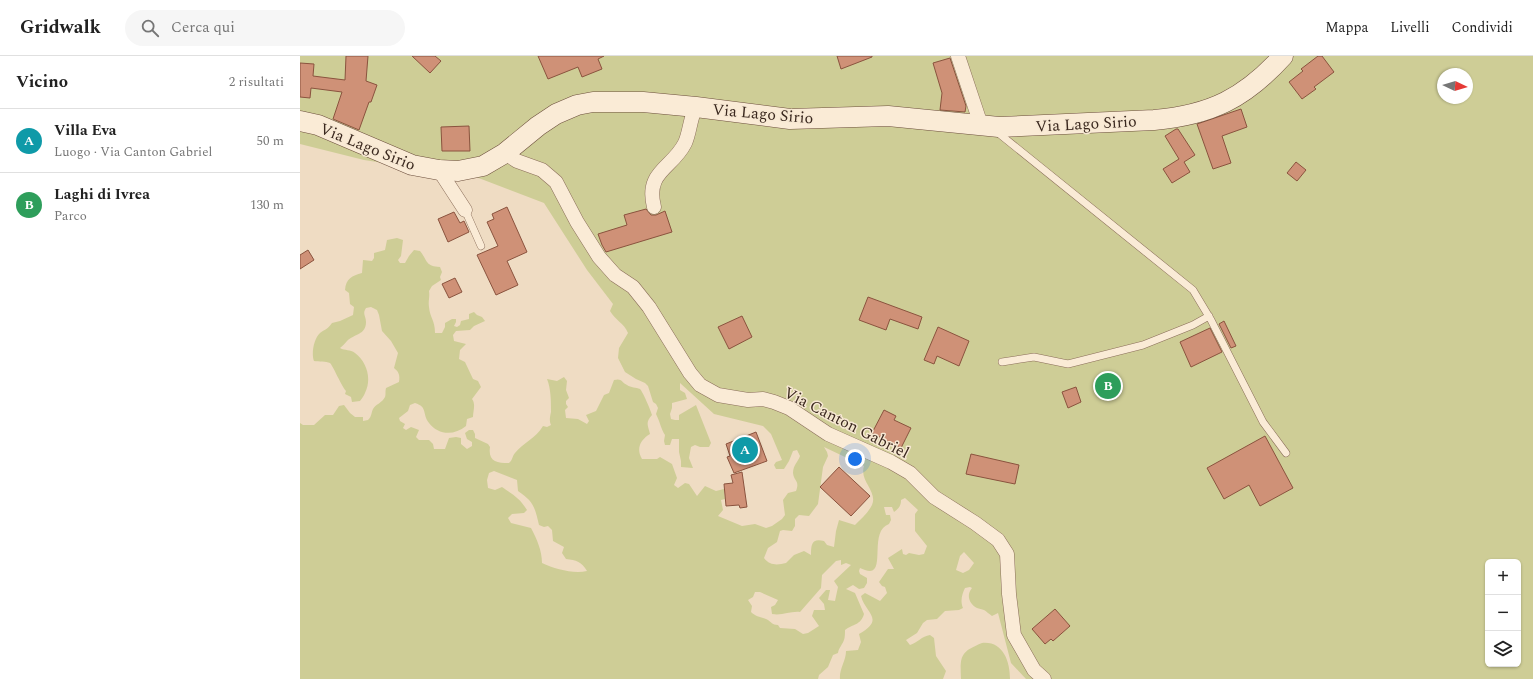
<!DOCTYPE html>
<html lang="it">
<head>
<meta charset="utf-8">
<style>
	:root { --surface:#fff; --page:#f6f6f6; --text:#222; --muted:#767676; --line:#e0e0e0; --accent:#111827 }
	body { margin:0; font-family:Spectral,serif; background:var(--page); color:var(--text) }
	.controls { position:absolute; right:12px; bottom:12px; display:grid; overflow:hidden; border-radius:6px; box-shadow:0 1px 3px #0004 }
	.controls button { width:36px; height:36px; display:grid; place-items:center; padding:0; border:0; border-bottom:1px solid var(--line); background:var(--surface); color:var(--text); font:20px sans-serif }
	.compass { position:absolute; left:1137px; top:12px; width:36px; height:36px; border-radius:50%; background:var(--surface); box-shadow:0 1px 3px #0004; rotate:94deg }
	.you { position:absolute; left:555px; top:403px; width:14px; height:14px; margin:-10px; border:3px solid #fff; border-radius:50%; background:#1a73e8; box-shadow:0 0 0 6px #1a73e833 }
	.badge { display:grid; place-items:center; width:26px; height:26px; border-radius:50%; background:var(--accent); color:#fff; font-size:13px; font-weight:700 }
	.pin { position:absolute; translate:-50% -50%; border:2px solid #fff; box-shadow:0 1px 4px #0006 }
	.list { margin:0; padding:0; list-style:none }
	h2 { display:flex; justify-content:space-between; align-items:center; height:52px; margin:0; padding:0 16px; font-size:17px }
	h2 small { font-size:13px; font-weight:400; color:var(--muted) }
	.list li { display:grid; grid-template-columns:26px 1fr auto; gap:12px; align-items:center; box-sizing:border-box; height:64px; padding:0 16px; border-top:1px solid var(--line) }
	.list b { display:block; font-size:15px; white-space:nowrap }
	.list p { margin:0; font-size:13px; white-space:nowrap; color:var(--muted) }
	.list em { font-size:13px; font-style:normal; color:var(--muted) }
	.icon { flex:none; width:22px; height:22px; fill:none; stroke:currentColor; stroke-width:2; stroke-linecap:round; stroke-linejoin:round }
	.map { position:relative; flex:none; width:1233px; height:623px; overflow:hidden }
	header { display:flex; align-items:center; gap:24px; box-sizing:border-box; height:56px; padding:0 20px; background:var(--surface); border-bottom:1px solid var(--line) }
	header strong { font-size:19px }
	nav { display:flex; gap:22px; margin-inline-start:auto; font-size:14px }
	.search { width:280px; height:36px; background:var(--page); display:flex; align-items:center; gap:10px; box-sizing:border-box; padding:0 14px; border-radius:22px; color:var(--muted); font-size:15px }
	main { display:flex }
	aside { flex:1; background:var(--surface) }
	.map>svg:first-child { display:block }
	.green { fill:#cecd96; fill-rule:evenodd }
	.building { fill:#cf9177; stroke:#8a533e }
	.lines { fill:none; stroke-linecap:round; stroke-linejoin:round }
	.service-casing { stroke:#8a6d59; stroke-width:8 }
	.minor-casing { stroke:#8a6d59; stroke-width:15 }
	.secondary-casing { stroke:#6c4e3c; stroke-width:21 }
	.service { stroke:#faebd6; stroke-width:7 }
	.minor { stroke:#faebd6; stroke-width:14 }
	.secondary { stroke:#faebd6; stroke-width:20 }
	.labels { text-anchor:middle; stroke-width:3; stroke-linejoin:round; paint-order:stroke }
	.street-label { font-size:16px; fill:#3a281e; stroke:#f7e8d3 }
</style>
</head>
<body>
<header>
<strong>Gridwalk</strong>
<div class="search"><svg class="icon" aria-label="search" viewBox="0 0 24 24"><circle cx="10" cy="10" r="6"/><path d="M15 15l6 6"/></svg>Cerca qui</div>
<nav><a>Mappa</a><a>Livelli</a><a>Condividi</a></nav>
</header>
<main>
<aside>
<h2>Vicino<small>2 risultati</small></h2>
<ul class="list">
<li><span class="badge" style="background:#0f9aa8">A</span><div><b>Villa Eva</b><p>Luogo · Via Canton Gabriel</p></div><em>50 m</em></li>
<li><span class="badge" style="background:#2e9e5b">B</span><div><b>Laghi di Ivrea</b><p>Parco</p></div><em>130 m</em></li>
</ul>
</aside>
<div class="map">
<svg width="1233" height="623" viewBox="0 0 1233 623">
	<rect width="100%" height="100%" fill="#efdcc3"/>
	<path class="green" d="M 0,0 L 1233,0 L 1233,623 L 726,623 L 711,607 L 698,557 L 692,560 C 689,558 686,555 684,554 C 682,553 679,553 677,552 C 669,548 666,539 672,532 L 670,531 L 665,532 C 662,538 660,545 663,552 L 659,554 L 645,555 L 637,563 L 627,564 L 623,567 L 617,577 L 606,584 L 610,589 C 617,587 622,580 630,579 L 634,582 L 636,600 L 646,615 L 643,623 L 540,623 C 539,613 546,605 546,595 L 558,594 L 561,586 L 559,578 C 586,563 565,557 561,540 L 565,537 L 580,545 L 587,537 L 585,531 L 582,530 L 579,526 L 588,513 L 594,513 L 588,502 L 602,493 L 603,498 L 606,499 L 609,497 L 619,499 L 624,498 L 627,490 L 615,475 L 615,458 L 618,454 L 605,442 L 601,444 C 601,450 599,452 594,456 L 592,451 L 584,451 L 586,459 L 590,459 L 591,464 L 589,468 C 569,475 585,514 570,515 C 567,515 563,513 560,512 L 559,515 L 560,518 L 567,522 L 567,527 L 564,532 L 559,533 L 553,529 L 546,533 L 555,537 L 564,558 C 561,569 553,568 545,574 C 545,579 545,584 542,588 C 540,592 539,592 538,597 L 533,599 L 528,611 L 519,619 L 518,623 L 0,623 L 0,367 L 3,369 L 14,369 L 25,359 L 33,359 L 39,350 L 44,349 L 50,357 L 55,361 L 63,361 L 63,365 L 68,364 C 72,360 71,357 73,353 C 76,348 82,347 85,341 C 86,338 85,336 86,332 L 99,326 C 100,319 99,316 94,312 L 98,297 L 91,285 L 82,275 L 79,259 L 77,254 L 71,251 L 66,252 C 62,258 66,260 66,266 C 66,279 54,278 47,285 C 45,287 43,290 40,292 C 45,295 50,293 55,297 C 67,306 72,323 65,337 C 64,340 62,342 60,345 L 52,346 L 51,341 L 45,338 L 46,335 C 41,329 33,310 30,307 C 26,305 19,306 14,305 C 11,298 14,282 20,277 C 25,273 27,274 32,267 L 40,265 L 53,259 L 54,251 L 50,248 L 49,237 L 45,234 C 46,222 52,220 62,217 L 63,204 L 72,205 L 74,202 L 74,197 L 85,194 L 87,184 L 97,182 L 103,184 L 101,200 L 98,204 L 100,207 L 105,207 L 109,200 L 114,194 L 120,195 C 128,205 125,210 140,211 L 142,216 L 140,221 L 141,224 L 132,230 L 129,235 C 130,241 128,245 129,251 C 130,262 135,264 135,277 L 142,277 L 145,271 L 145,267 L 152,263 L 156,263 L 156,266 L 154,270 L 157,271 L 160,269 L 161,265 L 169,263 L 169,258 L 174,256 L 177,259 L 182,261 L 185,265 L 174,270 L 170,274 L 156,275 L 153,279 L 154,285 L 166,288 L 160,294 L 159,303 L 165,306 L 173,323 L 178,325 L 181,331 L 172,343 C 176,348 173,355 173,361 L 167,363 L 166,370 C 154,380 138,379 129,367 C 122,358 128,351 115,347 L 110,349 L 108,355 L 99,362 L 100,365 L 105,368 L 103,372 L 106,374 L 111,371 L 119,374 L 116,381 L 119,384 L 129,384 L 133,388 L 134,393 L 145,393 L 149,382 L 156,381 L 161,382 L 161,388 L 167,393 L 172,390 L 172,386 L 167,383 L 165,377 L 169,374 L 173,374 L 175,378 L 175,382 L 188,388 L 190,391 C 188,405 196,407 209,407 C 213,404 212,400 215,397 C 223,387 236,382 243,370 L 247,371 L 251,369 C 249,364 250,361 251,356 C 251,345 251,333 247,323 L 257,325 L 264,321 L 267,325 L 266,334 L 269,342 L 266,345 L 266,348 L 268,351 L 265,354 L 266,362 L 278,363 L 287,368 L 289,365 L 286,359 L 296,355 L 304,339 L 309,337 L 314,324 C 322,322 321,326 327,329 C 331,332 336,331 340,333 C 343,336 351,355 352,359 C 345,367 348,369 350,378 C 340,384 336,393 342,403 L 357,403 L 360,401 L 372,408 L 377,422 L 374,429 L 378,432 L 385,427 L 389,428 L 397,440 L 405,430 L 416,435 L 424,433 L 425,443 L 421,444 L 423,454 L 418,460 L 442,470 L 455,468 L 466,472 L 472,470 L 482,463 L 485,459 L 483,444 L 488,437 L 496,435 C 500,424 494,426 493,417 C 493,409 498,406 500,400 L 497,394 L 493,395 L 489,405 L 484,413 L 476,413 L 474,409 L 476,406 L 482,404 L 471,378 L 463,370 L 414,358 L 380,327 L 380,334 L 385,337 L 387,343 L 372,347 L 372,352 L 370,358 L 371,363 L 375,364 L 379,364 L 379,359 L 396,349 L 411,387 L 409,391 L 400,391 L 395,389 L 391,391 L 389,402 L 393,412 L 381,411 L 381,405 L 379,396 L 379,383 L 372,383 L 370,389 L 365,389 L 364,385 L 365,379 C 361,373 360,366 356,358 L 358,352 L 356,348 L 353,346 L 348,330 L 345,327 L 336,323 L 325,316 L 318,302 L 319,292 L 328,277 C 324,267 315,264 310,255 L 313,248 L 287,214 L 244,147 L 176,121 L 64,104 L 0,88 ZM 1143,18 L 1167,18 L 1167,42 L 1143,42 ZM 524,391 L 564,410 C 559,425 578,435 572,449 C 568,457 561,463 555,469 L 539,464 L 536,475 L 534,491 L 527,489 L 524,485 C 512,482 511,488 511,499 L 504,495 L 494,499 L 486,507 C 478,509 470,510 464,502 L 468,492 L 477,486 L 480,475 L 483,474 L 492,475 L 495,470 L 495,463 L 499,459 L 509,460 L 518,448 L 523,411 L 528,400 L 527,396 ZM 194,415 L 217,424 L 218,435 C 233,445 235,451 239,469 L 244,471 L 248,470 L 252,474 L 253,485 L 264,491 L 262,497 L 266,503 C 276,504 282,506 287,515 C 273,518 255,513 242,507 C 242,495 237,483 231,472 L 211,467 L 208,462 L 212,458 L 224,457 L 227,454 C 219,441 213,439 202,431 L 195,434 L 188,432 L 187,424 L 189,417 ZM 664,496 L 674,507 L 669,514 L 663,517 L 656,514 L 660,500 ZM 541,504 L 541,509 L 546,507 L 551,509 L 534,525 L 538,531 L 535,545 L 528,544 L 530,534 L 526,534 L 519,542 L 524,548 L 525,554 L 514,554 L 512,560 L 519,570 L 508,577 L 503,578 L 495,573 L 480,572 L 478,569 C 472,569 472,566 466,563 C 461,561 456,561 451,556 L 452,550 L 448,544 L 453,541 L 455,536 L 460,536 L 478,544 L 475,549 L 471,551 L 472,558 C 482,560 490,555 500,556 L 521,532 L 522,519 L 536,505 ZM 1188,506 L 1218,506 L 1218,608 L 1188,608 Z
		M 682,587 C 703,585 710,605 710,623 L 661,623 C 660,600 660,596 682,587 Z"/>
	<path class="building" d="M 46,0 L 68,0 L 66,25 L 77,29 L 71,46 L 69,46 L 59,74 L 33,63 L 42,36 L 11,32 L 10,42 L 0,41 L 0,7 L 14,8 L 13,20 L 45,24 Z
		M 112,0 L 135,0 L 141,5 L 130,17 Z
		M 238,0 L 304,0 L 298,3 L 302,13 L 282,21 L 278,11 L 248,23 Z
		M 537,0 L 572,0 L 572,1 L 541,13 Z
		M 1018,0 L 1022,0 L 1034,16 L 1014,31 L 1016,33 L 1002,43 L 989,26 L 1003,15 L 1001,13 Z
		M 650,2 L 666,50 L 665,56 L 640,54 L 642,37 L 633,7 Z
		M 941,53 L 947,71 L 922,80 L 931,107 L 913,113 L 897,68 Z
		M 169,70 L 170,95 L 142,95 L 141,71 Z
		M 876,73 L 878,73 L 895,99 L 884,106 L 890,116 L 872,127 L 863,113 L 879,103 L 865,80 Z
		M 996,106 L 1006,114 L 997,125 L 987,117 Z
		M 207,151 L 227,196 L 207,205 L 218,229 L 196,239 L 177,199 L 198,190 L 187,166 L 194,163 L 192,158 Z
		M 346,153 L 351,159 L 356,159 L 365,155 L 372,176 L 306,196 L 302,189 L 298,178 L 327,169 L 324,159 Z
		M 154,156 L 160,167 L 164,165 L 169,176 L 148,186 L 138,163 Z
		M 8,194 L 14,204 L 0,213 L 0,199 Z
		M 155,222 L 162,236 L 149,242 L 142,228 Z
		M 568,241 L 622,261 L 618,273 L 590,263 L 586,274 L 559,264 Z
		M 442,260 L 452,281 L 429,293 L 418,271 Z
		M 924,265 L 936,290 L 931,292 L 919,268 Z
		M 638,271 L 669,285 L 659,310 L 637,300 L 634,308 L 624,304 Z
		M 910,272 L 922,296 L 891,311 L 880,286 Z
		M 776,331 L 781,346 L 768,352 L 762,336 Z
		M 584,354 L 596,360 L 594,364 L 611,372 L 601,392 L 572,377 Z
		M 456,376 L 467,405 L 434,417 L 427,401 L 430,400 L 426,388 Z
		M 965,380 L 993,432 L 960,450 L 949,429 L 924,443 L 907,412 Z
		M 671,398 L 719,409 L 715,428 L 666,418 Z
		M 539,411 L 570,440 L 551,460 L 520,431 Z
		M 442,416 L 447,451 L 440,452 L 439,449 L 426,450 L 424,428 L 433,427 L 431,419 Z
		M 755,553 L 770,570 L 753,585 L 751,583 L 745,588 L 732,573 Z"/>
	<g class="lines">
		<defs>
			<path id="service" d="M 697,76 L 893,234 L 911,264 L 963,366 L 986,397
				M 165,154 L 181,190
				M 702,306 L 734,301 L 768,308 L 843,289 L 893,269 L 909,260"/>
			<path id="minor" d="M 658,0 L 681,69
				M 205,97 L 217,105 L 242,114 L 256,126 L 277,166 L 299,201 L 315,219 L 333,231 L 349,251 L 390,317 L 400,329 L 418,339 L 448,344 L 463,343 L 474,346 L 489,352 L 528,378 L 591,406 L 610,417 L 634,441 L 675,467 L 698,484 L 707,498 L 709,538 L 714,579 L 734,614 L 744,623
				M 139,114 L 165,154
				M 354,151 C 345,115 372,113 385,87 C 390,76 390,62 396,51"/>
			<path id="secondary" d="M 0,65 L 18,69 L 112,109 L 139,114 L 158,115 L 183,110 L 205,97 L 238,70 L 256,58 L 277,49 L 293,46 L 343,46 L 396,51 L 490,63 L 588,60 L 699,71 L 854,64 C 911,59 945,42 983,0"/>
		</defs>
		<use href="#service" class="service-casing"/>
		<use href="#minor" class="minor-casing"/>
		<use href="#secondary" class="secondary-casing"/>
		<use href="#service" class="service"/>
		<use href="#minor" class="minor"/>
		<use href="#secondary" class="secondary"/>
	</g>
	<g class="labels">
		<g class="street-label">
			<text transform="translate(463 57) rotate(5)" y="6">Via Lago Sirio</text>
			<text transform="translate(786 67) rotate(-3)" y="6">Via Lago Sirio</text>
			<text transform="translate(68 90) rotate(22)" y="6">Via Lago Sirio</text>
			<text transform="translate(547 366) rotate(27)" y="6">Via Canton Gabriel</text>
		</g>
	</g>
</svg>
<div class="controls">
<button>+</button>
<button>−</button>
<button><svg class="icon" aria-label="layers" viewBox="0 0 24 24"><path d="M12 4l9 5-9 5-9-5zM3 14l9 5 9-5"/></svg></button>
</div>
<svg class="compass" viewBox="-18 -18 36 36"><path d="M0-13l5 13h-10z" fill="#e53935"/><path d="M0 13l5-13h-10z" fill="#767676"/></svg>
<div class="you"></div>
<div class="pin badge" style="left:445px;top:394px;background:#0f9aa8">A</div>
<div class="pin badge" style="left:808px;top:330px;background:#2e9e5b">B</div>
</div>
</main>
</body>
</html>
